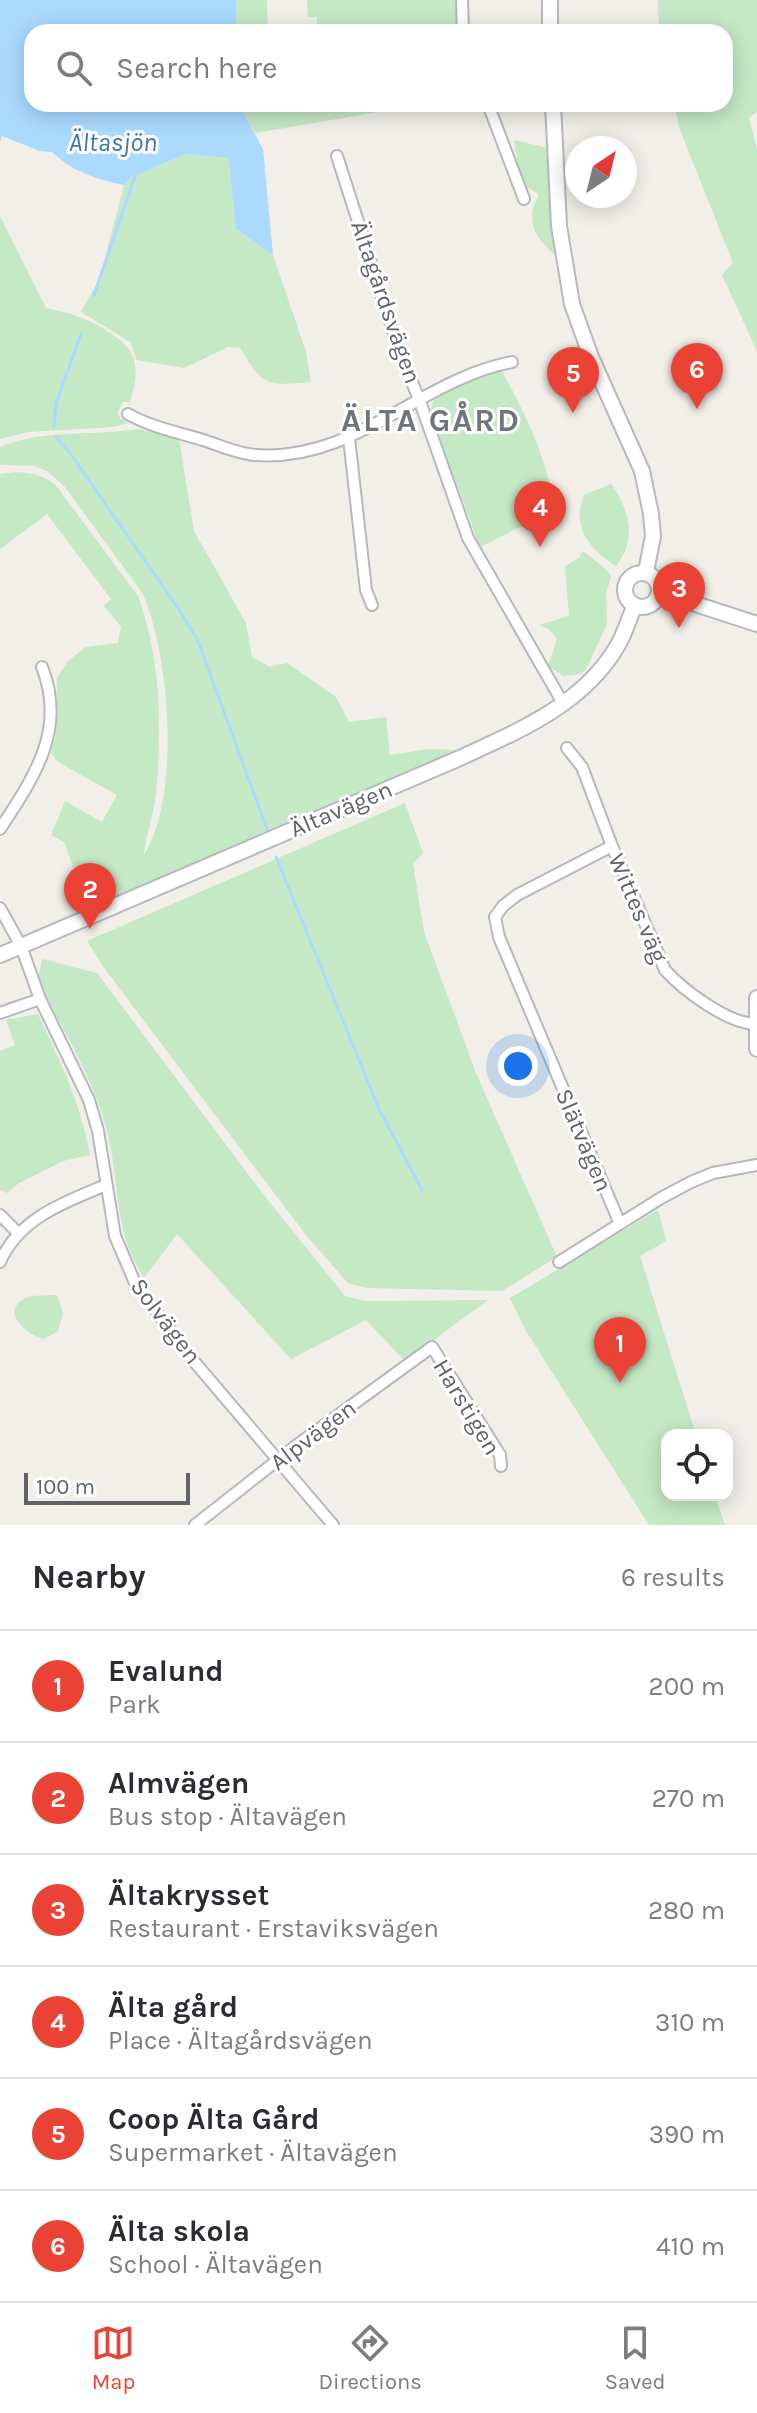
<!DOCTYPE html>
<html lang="en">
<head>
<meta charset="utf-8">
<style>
	:root { --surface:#fff; --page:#f7f7f7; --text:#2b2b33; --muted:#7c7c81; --line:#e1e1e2; --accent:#ea4335 }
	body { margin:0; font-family:Karla,sans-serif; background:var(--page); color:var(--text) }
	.controls { position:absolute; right:24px; bottom:24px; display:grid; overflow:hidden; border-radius:16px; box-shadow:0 4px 20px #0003 }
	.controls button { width:72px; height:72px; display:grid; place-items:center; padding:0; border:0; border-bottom:2px solid var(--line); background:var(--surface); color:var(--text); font:40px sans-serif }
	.compass { position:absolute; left:565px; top:136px; width:72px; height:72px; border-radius:50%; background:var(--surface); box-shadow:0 4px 20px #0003; rotate:35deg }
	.scale { position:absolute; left:24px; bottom:20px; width:166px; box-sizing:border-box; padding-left:8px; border:4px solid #5f6368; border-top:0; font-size:22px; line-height:28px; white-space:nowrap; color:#5f6368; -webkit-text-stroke:6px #fff; paint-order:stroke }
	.you { position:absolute; left:518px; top:1066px; width:28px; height:28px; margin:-20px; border:6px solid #fff; border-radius:50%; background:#1a73e8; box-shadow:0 0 0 12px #1a73e833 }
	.badge { display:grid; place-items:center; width:52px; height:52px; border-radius:50%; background:var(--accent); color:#fff; font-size:26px; font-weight:700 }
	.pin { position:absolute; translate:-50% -66px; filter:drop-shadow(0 2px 4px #0008) }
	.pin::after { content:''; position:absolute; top:42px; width:28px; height:24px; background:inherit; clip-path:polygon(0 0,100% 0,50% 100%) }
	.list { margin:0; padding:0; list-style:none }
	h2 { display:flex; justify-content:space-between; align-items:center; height:104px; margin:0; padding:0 32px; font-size:34px }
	h2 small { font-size:26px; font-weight:400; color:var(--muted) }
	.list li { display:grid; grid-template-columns:52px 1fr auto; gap:24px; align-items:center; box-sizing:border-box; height:112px; padding:0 32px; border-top:2px solid var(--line) }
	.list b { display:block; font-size:30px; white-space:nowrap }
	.list p { margin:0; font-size:26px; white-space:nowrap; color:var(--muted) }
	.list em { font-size:26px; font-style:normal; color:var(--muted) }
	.icon { flex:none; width:44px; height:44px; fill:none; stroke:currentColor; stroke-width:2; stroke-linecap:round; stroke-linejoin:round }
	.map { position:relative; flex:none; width:757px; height:1525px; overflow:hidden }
	.search { position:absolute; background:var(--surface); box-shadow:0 4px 20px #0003; left:24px; right:24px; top:24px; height:88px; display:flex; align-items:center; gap:20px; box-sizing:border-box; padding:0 28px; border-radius:24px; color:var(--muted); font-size:30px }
	.sheet { height:776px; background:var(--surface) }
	nav { display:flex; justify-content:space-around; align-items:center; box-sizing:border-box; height:112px; border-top:2px solid var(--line); background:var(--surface); font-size:22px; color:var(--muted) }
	nav a { display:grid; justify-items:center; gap:4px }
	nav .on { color:var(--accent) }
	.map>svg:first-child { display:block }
	.green { fill:#c5e8c5 }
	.water { fill:#aadaff }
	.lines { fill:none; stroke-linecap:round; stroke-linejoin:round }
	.stream { stroke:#aadaff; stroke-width:3 }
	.street-casing { stroke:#b5b8bc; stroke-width:14 }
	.secondary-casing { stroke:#b6babf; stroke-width:18 }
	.street { stroke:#fff; stroke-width:10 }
	.secondary { stroke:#fff; stroke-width:14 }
	.labels { text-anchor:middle; stroke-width:6; stroke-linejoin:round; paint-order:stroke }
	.street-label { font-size:24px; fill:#5f6368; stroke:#fff }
	.water-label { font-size:26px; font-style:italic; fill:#4174aa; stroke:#fff }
	.district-label { font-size:32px; font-weight:bold; letter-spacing:2px; fill:#70757a; stroke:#fff }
</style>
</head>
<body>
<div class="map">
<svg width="757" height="1525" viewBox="0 0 757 1525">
	<rect width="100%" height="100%" fill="#f1efe8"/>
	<path class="green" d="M 236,0 L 267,0 L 268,32 L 231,32 L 236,26 Z
		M 307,0 L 461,0 L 463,32 L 317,32 L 317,17 L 308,17 Z
		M 658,0 L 757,0 L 757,112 L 749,118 L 757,150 L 757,351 L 722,275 L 733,263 L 680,130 L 674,104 L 725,104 L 725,32 L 659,32 Z
		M 239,104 L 404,104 L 401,108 L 255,133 Z
		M 514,140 L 547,148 L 556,256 C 543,245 531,232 532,214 C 532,206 537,202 538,194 L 523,184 L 520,179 Z
		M 185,154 L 228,158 L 236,229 L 273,255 L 306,352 L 311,382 C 267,386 263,386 240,348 L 228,347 L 184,368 L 137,360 L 130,342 L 81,312 L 100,278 L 124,185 L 136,173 L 142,173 Z
		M 0,216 L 46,308 C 71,314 82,316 104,329 C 138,349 141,365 130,402 L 123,402 L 117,413 L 121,419 L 128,423 L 113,427 L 29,432 L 0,439 Z
		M 501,370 C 524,409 550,465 554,510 L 480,547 L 430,412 C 434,382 475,378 501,370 Z
		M 138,429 L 179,439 L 194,531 L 246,623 L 252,657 L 270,667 L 287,663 L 336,697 L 349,722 L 386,717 L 390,755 L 429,749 L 457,750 L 452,757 L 120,895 L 84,897 L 64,842 L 51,835 L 65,801 L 102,822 L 117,795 L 58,762 L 51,753 L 56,735 L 57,678 L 68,661 L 86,647 L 118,643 L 121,627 L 104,606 L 111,599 L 47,514 L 0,549 L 0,474 C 21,470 37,472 55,484 L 138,596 C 161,658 162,728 156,794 C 154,814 146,834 144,855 C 181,795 170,657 143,594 L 65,487 L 47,471 L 34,466 L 0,465 L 0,447 C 43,429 93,436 138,429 Z
		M 611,484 C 630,510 637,540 616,566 C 589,549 571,526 584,495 Z
		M 583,551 L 607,570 L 611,577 L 606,594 L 607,624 L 586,669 L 580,674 L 563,676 L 548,666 L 557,639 L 549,629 L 539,625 L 569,616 L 565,566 L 579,558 Z
		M 405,803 L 423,853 L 413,864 L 424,932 L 476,1073 L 557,1257 L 502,1291 L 367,1288 L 348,1283 L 306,1235 L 104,968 L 87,941 Z
		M 42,959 L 97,973 L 267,1199 L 345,1296 L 366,1301 L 488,1300 L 405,1361 L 366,1320 L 291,1359 L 177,1234 L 144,1278 C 112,1228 121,1186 107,1131 C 94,1078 62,1029 38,980 Z
		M 38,1014 C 60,1061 81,1104 90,1155 L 63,1161 L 19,1183 L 7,1193 L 0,1190 L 0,1051 L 15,1045 L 6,1020 Z
		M 658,1210 L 666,1241 L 640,1256 L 696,1435 L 667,1435 L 667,1495 L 715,1495 L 725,1525 L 649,1525 L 526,1331 L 510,1298 Z
		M 57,1295 L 63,1313 L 58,1331 L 44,1339 C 28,1336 0,1312 24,1299 C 33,1294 47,1296 57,1295 Z"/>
	<path class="water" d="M 0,0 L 236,0 L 236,26 L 231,32 L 32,32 L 32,104 L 239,104 L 263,149 L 273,255 L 236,229 L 228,158 L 185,154 L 142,173 L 136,173 L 124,185 C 96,179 73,172 52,152 L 40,151 L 2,136 L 0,142 Z"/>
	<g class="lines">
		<path class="stream" d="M 94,295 L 136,173
			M 54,427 L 56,404 L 81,334
			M 56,437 L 70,453 L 180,611 L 198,641 L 268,832
			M 276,857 L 379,1109 L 422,1190"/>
		<defs>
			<path id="street" d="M 462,0 L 463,32
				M 488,104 L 524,199
				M 337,156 L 400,353 L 419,399 L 468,538 L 564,705
				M 128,414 C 151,427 177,432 203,440 C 219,445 238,454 256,455 C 355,462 419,380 512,362
				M 349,438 L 366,590 L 372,605
				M 567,748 L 582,767 L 612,846 L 665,970 C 683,990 727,1023 755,1024
				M 0,829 C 34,777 67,730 42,667
				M 612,846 L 517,895 L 503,906 L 495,917 L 499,937 L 620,1224
				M 0,908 L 21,946 L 40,999 L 89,1100 L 98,1131 L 115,1236 L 135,1283 L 192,1359 L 333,1525
				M 0,1013 L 40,999
				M 0,1215 L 19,1234
				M 0,1262 C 19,1218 65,1202 106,1185
				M 559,1262 L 661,1198 L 691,1182 L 713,1173 L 757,1165
				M 195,1525 L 297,1445 L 432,1347 L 500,1455 L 501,1466"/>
			<path id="secondary" d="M 550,0 L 550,32
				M 553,104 L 559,226 L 572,304 L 591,357 L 642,471 L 651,514 L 653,536 L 646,572
				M625 590a17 17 0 1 1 34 0a17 17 0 1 1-34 0Z
				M 659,595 L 680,599 L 757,624
				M 0,955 L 460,758 C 520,730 583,705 618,645 C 625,633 629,618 635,605
				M 757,998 L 757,1049"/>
		</defs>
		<use href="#street" class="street-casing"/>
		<use href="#secondary" class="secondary-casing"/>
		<use href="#street" class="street"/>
		<use href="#secondary" class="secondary"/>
	</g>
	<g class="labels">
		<g class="street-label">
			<text transform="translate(386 302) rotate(71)" y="8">Ältagårdsvägen</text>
			<text transform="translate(341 809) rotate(-23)" y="8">Ältavägen</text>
			<text transform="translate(638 908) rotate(67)" y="8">Wittes väg</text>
			<text transform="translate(584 1140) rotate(67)" y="8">Slätvägen</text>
			<text transform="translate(166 1321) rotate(53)" y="8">Solvägen</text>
			<text transform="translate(467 1407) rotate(59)" y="8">Harstigen</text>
			<text transform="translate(313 1435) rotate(-37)" y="8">Alpvägen</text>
		</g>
		<g class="water-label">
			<text x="113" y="151">Ältasjön</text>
		</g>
		<g class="district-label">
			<text x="431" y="431">ÄLTA GÅRD</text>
		</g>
	</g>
</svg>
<div class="controls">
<button><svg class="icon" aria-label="locate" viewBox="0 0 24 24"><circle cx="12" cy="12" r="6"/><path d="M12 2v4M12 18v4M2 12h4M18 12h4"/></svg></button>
</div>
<svg class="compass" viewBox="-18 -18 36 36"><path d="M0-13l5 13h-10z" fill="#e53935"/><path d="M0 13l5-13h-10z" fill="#7c7c81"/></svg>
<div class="scale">100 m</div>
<div class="you"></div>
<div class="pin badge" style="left:620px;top:1383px">1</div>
<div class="pin badge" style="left:90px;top:929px">2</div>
<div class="pin badge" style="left:679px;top:628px">3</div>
<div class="pin badge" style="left:540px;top:547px">4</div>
<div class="pin badge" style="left:573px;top:413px">5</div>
<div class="pin badge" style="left:697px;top:409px">6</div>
<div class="search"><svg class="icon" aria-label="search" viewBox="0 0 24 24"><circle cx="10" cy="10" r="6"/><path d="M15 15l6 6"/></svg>Search here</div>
</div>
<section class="sheet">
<h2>Nearby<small>6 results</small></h2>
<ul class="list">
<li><span class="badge">1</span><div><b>Evalund</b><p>Park</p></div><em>200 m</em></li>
<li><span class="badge">2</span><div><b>Almvägen</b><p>Bus stop · Ältavägen</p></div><em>270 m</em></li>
<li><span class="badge">3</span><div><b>Ältakrysset</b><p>Restaurant · Erstaviksvägen</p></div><em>280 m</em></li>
<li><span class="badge">4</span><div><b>Älta gård</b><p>Place · Ältagårdsvägen</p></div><em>310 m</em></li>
<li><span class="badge">5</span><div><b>Coop Älta Gård</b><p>Supermarket · Ältavägen</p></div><em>390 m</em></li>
<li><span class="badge">6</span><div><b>Älta skola</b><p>School · Ältavägen</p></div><em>410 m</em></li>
</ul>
</section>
<nav>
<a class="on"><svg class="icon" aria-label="map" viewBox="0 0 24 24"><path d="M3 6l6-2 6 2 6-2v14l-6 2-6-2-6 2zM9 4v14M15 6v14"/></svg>Map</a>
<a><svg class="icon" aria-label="directions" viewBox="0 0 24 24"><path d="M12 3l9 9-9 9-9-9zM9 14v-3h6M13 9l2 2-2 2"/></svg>Directions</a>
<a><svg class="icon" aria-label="saved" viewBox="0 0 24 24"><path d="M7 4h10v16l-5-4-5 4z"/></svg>Saved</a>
</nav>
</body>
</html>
